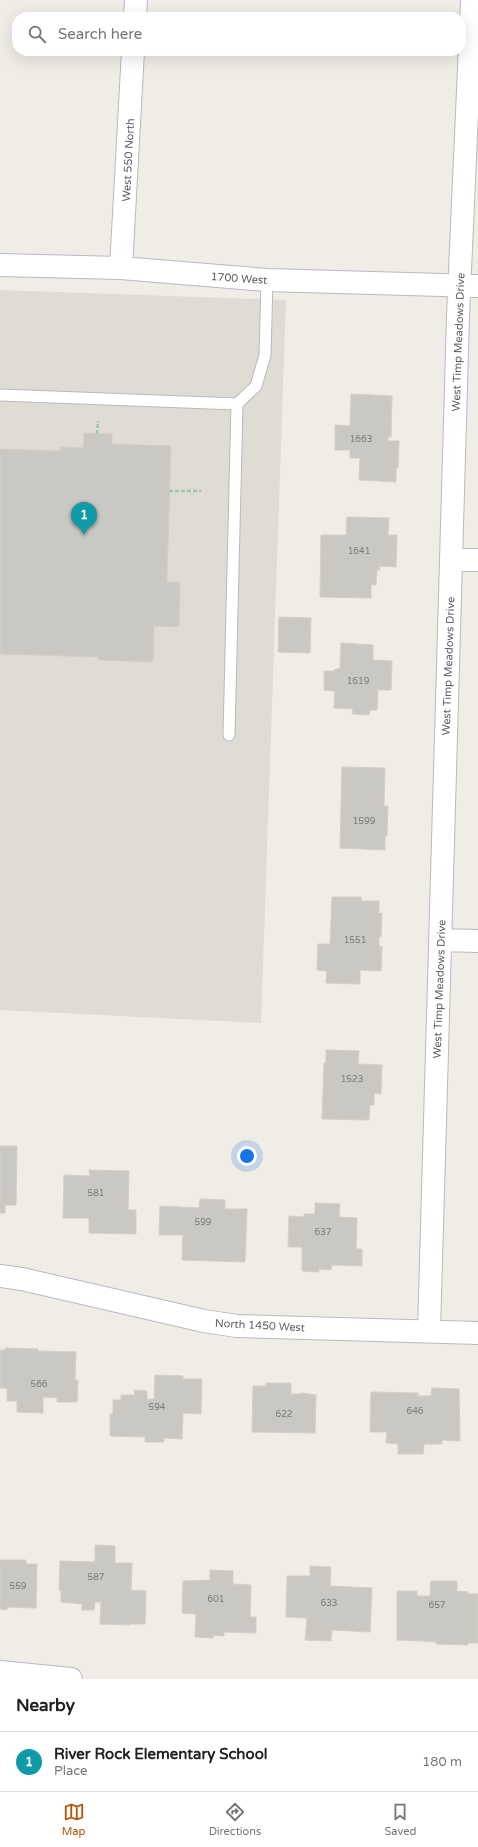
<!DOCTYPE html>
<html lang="en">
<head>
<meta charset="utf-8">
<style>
	:root { --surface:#fff; --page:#f2f2f2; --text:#222; --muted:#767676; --line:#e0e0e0; --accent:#b45309 }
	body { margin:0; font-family:"Varela Round",sans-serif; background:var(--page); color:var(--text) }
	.you { position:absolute; left:247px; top:1156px; width:14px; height:14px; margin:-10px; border:3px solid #fff; border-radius:50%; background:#1a73e8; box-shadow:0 0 0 6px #1a73e833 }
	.badge { display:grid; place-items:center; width:26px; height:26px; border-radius:50%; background:var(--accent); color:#fff; font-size:13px; font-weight:700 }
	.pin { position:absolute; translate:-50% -33px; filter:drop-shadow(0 1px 2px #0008) }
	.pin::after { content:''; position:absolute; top:21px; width:14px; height:12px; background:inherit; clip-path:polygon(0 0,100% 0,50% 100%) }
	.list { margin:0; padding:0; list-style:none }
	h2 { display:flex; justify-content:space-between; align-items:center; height:52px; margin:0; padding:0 16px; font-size:17px }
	h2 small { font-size:13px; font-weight:400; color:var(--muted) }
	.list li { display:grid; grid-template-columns:26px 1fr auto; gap:12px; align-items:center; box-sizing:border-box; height:60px; padding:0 16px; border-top:1px solid var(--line) }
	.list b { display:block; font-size:15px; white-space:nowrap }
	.list p { margin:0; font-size:13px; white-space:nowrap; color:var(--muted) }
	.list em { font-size:13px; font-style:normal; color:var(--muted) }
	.icon { flex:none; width:22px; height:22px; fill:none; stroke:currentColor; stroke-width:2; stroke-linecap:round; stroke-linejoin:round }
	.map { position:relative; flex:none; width:478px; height:1679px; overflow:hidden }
	.search { position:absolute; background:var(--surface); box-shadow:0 4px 16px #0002; left:12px; right:12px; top:12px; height:44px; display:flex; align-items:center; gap:10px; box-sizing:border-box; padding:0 14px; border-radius:16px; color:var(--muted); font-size:15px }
	.sheet { height:112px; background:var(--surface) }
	nav { display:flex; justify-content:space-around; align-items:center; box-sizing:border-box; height:56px; border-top:1px solid var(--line); background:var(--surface); font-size:11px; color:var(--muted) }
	nav a { display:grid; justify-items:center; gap:2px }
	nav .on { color:var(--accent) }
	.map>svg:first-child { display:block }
	.education { fill:#dfdcd3 }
	.building { fill:#cac8c2; stroke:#d3cfc3 }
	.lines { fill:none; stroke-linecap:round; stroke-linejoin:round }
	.lane-casing { stroke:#b7babe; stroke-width:13 }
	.street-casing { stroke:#b7babe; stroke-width:24 }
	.path { stroke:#9bc6aa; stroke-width:2.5; stroke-dasharray:4 2; stroke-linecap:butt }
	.lane { stroke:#fff; stroke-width:11 }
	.street { stroke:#fff; stroke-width:22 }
	.labels { text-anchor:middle; stroke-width:4; stroke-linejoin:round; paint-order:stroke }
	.number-label { font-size:9px; fill:#787a7c }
	.street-label { font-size:11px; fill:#5c6065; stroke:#fff }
</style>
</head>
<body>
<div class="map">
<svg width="478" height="1679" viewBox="0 0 478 1679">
	<rect width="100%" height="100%" fill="#efede5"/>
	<path class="education" d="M 0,290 L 286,300 L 261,1023 L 0,1010 Z"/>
	<path class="building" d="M 351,394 L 392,396 L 391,437 L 388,437 L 388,441 L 399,441 L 398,468 L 396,468 L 396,482 L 359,480 L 360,458 L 350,458 L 350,450 L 335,450 L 335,425 L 350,426 Z
		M 84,433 L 112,434 L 112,444 L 171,446 L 167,578 L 167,582 L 180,582 L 179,627 L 154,626 L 153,662 L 98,660 L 98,657 L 0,654 L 0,449 L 60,451 L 60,447 L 83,448 Z
		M 347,517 L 389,518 L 388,535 L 397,535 L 396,567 L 379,566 L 380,570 L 377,570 L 376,585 L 371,585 L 371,598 L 320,597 L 321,535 L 346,535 Z
		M 279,617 L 311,618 L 310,653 L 278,652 Z
		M 341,643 L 373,645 L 373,660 L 392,661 L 391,690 L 378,690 L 377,710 L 370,710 L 369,715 L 352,714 L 353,709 L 334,708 L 335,691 L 324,690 L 324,671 L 334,671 L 335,669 L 340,669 Z
		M 342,767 L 385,768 L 384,806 L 388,806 L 387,836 L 385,836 L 385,850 L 340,848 Z
		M 332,897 L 361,897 L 361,901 L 379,901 L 379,914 L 382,913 L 381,937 L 379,937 L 379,947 L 382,946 L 381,971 L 360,970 L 360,984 L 326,983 L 327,971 L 317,970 L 318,944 L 330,944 Z
		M 326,1050 L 359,1051 L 358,1064 L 382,1065 L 381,1094 L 374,1093 L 374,1105 L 370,1105 L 369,1120 L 322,1119 L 324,1063 L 326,1063 Z
		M 0,1146 L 17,1146 L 16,1205 L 5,1205 L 5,1213 L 0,1213 Z
		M 89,1170 L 129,1171 L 128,1210 L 136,1210 L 136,1234 L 89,1233 L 89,1218 L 63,1218 L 64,1175 L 90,1176 Z
		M 200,1199 L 225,1200 L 225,1209 L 247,1209 L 245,1262 L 182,1260 L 183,1235 L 159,1235 L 160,1206 L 199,1208 Z
		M 315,1203 L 340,1204 L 339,1217 L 357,1218 L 356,1249 L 362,1249 L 362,1266 L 332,1265 L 331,1270 L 319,1269 L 319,1272 L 302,1271 L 302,1247 L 288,1247 L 289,1216 L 304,1217 L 304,1214 L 315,1214 Z
		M 5,1348 L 38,1349 L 38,1351 L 76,1352 L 75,1380 L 78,1380 L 77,1402 L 57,1402 L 57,1398 L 43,1397 L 43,1413 L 17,1412 L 17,1401 L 7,1401 L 7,1388 L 0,1388 L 0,1350 L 5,1350 Z
		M 155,1375 L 183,1376 L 183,1379 L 202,1379 L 201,1414 L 183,1413 L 182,1439 L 164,1438 L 164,1442 L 145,1442 L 145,1437 L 110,1436 L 110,1414 L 113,1414 L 113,1400 L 121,1400 L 121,1395 L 135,1395 L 134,1390 L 147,1391 L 147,1399 L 154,1399 Z
		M 266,1383 L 291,1383 L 291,1394 L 300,1394 L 301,1393 L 316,1395 L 315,1433 L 252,1432 L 253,1386 L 266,1386 Z
		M 432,1388 L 459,1389 L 460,1441 L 442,1440 L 442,1444 L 424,1444 L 423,1454 L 398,1454 L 398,1444 L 386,1443 L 387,1432 L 370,1432 L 371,1392 L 418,1393 L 418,1396 L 431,1396 Z
		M 95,1545 L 115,1546 L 115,1563 L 132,1563 L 131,1590 L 146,1591 L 145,1624 L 130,1624 L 130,1625 L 100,1624 L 101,1602 L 95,1602 L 94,1610 L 82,1610 L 82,1604 L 61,1602 L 61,1590 L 59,1590 L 60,1561 L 95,1562 Z
		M 0,1560 L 26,1560 L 26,1564 L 37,1564 L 36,1608 L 7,1607 L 7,1610 L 0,1609 Z
		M 310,1566 L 331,1567 L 330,1586 L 372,1588 L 370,1632 L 332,1630 L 331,1641 L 305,1640 L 307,1618 L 286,1617 L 287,1576 L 310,1576 Z
		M 210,1570 L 233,1571 L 233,1584 L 251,1585 L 250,1617 L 256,1617 L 256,1633 L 224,1632 L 224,1636 L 213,1635 L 213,1638 L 195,1637 L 196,1614 L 182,1613 L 183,1581 L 210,1580 Z
		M 431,1581 L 457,1581 L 457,1591 L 468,1592 L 468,1594 L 478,1594 L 478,1643 L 468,1643 L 468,1645 L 436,1644 L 436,1642 L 423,1641 L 397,1640 L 397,1591 L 417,1591 L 417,1596 L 430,1596 Z"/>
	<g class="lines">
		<defs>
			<path id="lane" d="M 0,395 L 237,404
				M 229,735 L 237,404 L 256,386 L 265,355 L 267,280"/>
			<path id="street" d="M 135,17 L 136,0
				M 0,265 L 121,268 L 267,280 L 478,286
				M 121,268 L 133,51
				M 452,560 L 478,560
				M 440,940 L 478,941
				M 0,1276 L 22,1279 L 204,1321 L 237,1326 L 478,1333
				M 429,1331 L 458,316 L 472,0
				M 0,1672 L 71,1679"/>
		</defs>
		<use href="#lane" class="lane-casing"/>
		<use href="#street" class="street-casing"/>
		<path class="path" d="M 97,434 L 98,421
			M 169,491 L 201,491"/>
		<use href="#lane" class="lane"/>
		<use href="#street" class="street"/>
	</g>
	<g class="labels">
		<g class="number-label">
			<text x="361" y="442">1663</text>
			<text x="359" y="554">1641</text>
			<text x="358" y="684">1619</text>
			<text x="364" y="824">1599</text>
			<text x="355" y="943">1551</text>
			<text x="352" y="1082">1523</text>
			<text x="96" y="1196">581</text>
			<text x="203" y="1225">599</text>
			<text x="323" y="1235">637</text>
			<text x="39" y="1387">566</text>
			<text x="157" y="1410">594</text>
			<text x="415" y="1414">646</text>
			<text x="284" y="1417">622</text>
			<text x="96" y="1580">587</text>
			<text x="18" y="1589">559</text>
			<text x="216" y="1602">601</text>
			<text x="329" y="1606">633</text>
			<text x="437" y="1608">657</text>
		</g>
		<g class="street-label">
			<text transform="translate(128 160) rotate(-87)" y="4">West 550 North</text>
			<text transform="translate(239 278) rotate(4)" y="4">1700 West</text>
			<text transform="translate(458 342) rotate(-88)" y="4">West Timp Meadows Drive</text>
			<text transform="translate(448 666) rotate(-88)" y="4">West Timp Meadows Drive</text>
			<text transform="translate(439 989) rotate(-88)" y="4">West Timp Meadows Drive</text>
			<text transform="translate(260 1325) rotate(3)" y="4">North 1450 West</text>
		</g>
	</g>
</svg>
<div class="you"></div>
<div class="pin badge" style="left:84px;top:535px;background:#0f9aa8">1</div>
<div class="search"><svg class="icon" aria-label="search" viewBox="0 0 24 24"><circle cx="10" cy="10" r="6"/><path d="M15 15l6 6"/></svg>Search here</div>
</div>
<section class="sheet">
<h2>Nearby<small></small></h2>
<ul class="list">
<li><span class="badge" style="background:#0f9aa8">1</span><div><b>River Rock Elementary School</b><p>Place</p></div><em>180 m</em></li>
</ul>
</section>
<nav>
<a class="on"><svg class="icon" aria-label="map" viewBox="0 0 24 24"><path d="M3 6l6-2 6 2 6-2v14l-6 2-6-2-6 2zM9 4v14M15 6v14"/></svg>Map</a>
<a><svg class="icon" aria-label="directions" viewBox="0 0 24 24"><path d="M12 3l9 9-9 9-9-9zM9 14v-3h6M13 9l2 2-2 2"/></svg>Directions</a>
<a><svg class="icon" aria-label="saved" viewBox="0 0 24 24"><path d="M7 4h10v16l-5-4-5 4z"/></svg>Saved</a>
</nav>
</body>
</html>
